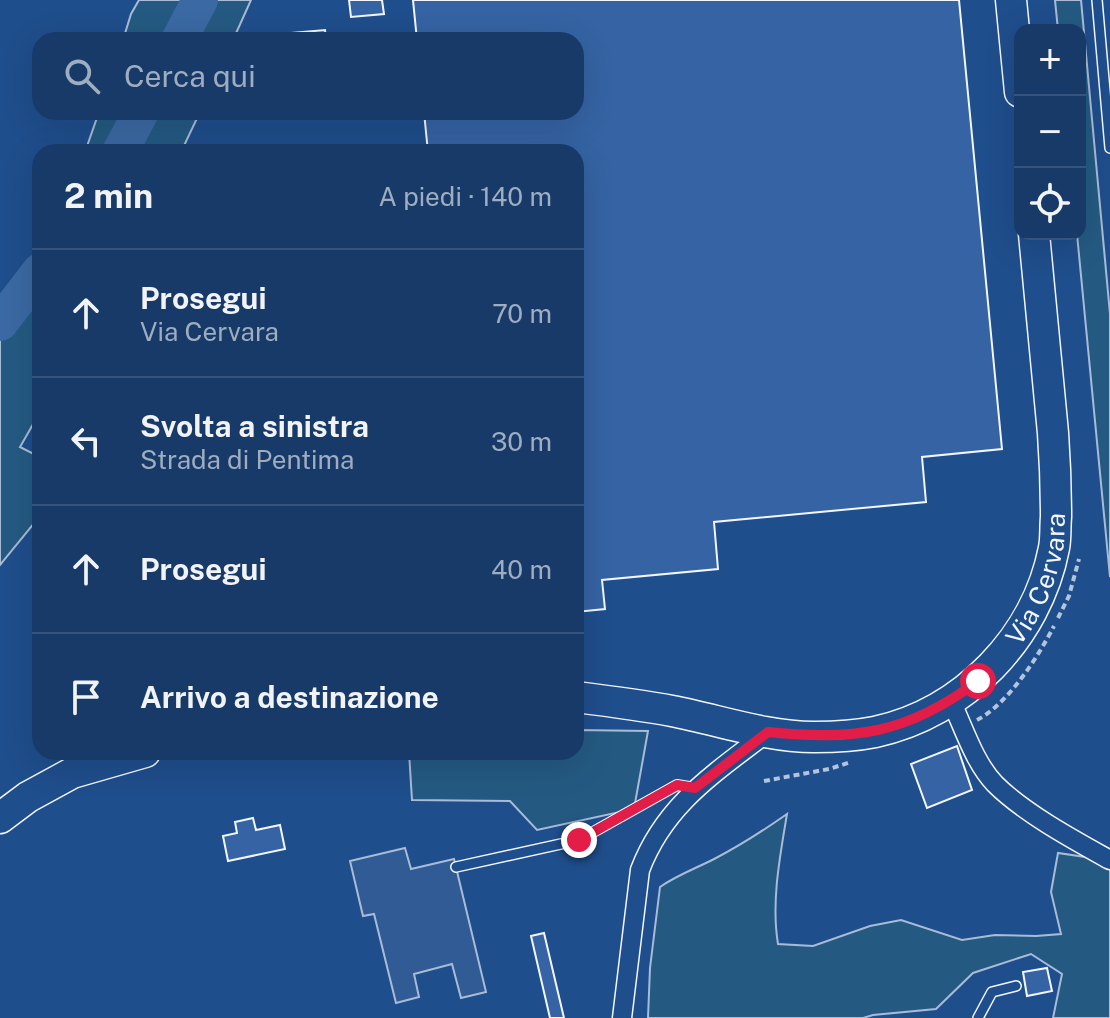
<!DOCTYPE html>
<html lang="it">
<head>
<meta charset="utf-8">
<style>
	:root { --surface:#173a69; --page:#244571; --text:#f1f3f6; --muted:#9eadc0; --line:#36547d }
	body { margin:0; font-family:"Public Sans",sans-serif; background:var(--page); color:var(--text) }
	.controls { position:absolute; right:24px; top:24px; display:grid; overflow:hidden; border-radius:16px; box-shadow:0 8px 32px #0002 }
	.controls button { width:72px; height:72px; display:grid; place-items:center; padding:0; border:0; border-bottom:2px solid var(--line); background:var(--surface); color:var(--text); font:40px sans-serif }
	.stop { position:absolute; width:24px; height:24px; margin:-18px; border:6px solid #e11d48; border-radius:50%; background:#fff }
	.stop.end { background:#e11d48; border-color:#fff; box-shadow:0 2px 8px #0008 }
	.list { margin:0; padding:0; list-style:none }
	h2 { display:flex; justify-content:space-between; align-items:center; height:104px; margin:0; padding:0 32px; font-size:34px }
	h2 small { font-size:26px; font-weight:400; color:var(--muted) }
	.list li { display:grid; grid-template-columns:52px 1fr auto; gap:24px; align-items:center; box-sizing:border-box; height:128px; padding:0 32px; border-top:2px solid var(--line) }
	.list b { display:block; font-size:30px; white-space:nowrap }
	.list p { margin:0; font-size:26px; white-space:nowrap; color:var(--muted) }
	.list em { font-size:26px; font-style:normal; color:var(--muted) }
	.icon { flex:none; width:44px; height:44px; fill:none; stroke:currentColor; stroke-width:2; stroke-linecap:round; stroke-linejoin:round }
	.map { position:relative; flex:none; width:1110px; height:1018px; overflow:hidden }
	.search { position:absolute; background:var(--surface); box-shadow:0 8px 32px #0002; left:32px; top:32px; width:552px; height:88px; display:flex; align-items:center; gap:20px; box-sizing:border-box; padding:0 28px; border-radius:24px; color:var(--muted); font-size:30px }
	.panel { position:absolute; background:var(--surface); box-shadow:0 8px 32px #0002; left:32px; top:144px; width:552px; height:616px; border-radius:24px }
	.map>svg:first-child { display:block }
	.green { fill:#245a82; stroke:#a8bbd7; stroke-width:2 }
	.parking { fill:#305b95; stroke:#a8bbd7; stroke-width:2 }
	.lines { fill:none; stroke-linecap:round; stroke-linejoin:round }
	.river { stroke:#3b69a3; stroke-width:36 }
	.building { fill:#3563a3; stroke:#f2f6ff; stroke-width:2 }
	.lane-casing { stroke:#f2f6ff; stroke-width:12 }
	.street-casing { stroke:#f2f6ff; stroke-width:21 }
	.primary-casing { stroke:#f2f6ff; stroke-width:33 }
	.path { stroke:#b3c4dc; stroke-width:4; stroke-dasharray:6 4; stroke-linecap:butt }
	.lane { stroke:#1f4e8c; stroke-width:9 }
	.street { stroke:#1f4e8c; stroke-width:18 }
	.primary { stroke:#1f4e8c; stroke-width:30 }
	.route { stroke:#e11d48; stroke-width:10 }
	.labels { text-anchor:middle; stroke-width:6; stroke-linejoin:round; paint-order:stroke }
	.street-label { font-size:26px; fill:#f2f6ff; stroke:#1f4e8c }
</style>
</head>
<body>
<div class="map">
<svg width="1110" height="1018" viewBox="0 0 1110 1018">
	<rect width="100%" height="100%" fill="#1f4e8c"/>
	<path class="green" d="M 139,0 L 251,0 L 233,40 L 123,40 L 131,14 Z
		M 1055,0 L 1081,0 L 1110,314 L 1110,577 L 1077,234 L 1080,234 L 1080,30 L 1058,30 Z
		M 99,112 L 200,112 L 181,152 L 85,152 Z
		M 40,267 L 40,412 L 20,447 L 40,457 L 40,516 L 0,565 L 0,303 Z
		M 576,730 L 648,731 L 634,809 L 537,830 L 510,801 L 412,800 L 409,752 L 576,752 Z
		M 787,814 C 780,856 771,902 778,944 L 813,946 L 870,926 L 901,920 L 962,940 L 995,935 L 1036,936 L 1061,934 L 1051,892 L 1058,853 L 1105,860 L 1110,857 L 1110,1018 L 1053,1018 L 1062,974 L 1031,954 L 973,973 L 936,1009 L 873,1015 L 863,1018 L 648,1018 L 650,968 L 660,887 C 677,875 697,868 716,858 C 741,845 764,830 787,814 Z"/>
	<path class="parking" d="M 405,848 L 411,869 L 454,859 L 486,992 L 461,998 L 452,964 L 414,974 L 419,997 L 396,1003 L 374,914 L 363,916 L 350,861 Z"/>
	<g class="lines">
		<path class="river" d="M 179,40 L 200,0
			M 120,152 L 141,112
			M 0,323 L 40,271"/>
	</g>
	<path class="building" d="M 349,0 L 382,0 L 384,14 L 351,17 Z
		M 413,0 L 959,0 L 1002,449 L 922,457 L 926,502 L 714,522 L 718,569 L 602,580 L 605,609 L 576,612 L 576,152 L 428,152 L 424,112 L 576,112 L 576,40 L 417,40 Z
		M 325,30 L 326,40 L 293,40 L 292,33 Z
		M 285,112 L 339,112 L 339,114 L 285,119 Z
		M 957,746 L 972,790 L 927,808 L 911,764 Z
		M 253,818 L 256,830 L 280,825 L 285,849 L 228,861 L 223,836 L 237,833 L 235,822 Z
		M 544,933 L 564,1018 L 550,1018 L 531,936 Z
		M 1047,968 L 1052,991 L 1027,996 L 1023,972 Z"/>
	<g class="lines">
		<defs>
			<path id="lane" d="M 1097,0 L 1110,148
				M 456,867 L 579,840 L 677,785 L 695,788
				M 978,1018 L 992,992 L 1016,986"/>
			<path id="street" d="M 951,701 C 964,728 974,762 995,784 C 1024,813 1074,840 1110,860
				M 622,1018 L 640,870 C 665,804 715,773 768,732"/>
			<g id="primary">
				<path d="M 1011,0 L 1020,92"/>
				<path id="s1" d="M 576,697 C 608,701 640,705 672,711 C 719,720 766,737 814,737 C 834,737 855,736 875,732 C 964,713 1037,637 1054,548 C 1056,538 1055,527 1056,517 C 1056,489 1055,461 1053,433 C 1047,366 1040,300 1034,234"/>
				<path d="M 0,818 L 28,797 L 72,773 L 145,752"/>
			</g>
		</defs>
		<use href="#lane" class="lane-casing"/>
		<use href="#street" class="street-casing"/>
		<use href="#primary" class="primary-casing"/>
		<path class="path" d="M 1058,618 L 1069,596 L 1079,559
			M 977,720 C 1008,704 1038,657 1054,626
			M 764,781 L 829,769 L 851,762"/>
		<use href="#lane" class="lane"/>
		<use href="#street" class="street"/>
		<use href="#primary" class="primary"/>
	</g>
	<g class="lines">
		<path class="route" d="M 579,840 L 677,785 L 695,788 L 768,732 C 854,741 907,734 978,681"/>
	</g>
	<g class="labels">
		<g class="street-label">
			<text dy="9" stroke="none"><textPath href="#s1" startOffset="540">Via Cervara</textPath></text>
		</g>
	</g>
</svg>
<div class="controls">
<button>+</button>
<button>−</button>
<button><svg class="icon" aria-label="locate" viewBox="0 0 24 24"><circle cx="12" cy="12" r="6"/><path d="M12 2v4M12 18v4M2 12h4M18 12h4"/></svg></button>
</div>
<div class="stop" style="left:978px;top:681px"></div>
<div class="stop end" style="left:579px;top:840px"></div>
<div class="search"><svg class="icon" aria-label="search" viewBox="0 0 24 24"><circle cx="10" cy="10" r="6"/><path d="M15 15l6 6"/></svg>Cerca qui</div>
<section class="panel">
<h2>2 min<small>A piedi · 140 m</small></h2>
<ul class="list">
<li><svg class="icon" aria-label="ahead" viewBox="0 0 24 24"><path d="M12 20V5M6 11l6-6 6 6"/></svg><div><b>Prosegui</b><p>Via Cervara</p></div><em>70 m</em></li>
<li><svg class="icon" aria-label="left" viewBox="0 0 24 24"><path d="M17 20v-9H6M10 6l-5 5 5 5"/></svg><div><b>Svolta a sinistra</b><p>Strada di Pentima</p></div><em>30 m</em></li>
<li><svg class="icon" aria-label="ahead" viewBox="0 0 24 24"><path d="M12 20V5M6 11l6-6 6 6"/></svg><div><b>Prosegui</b></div><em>40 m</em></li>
<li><svg class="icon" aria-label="arrive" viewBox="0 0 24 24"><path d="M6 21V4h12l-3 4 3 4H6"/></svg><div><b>Arrivo a destinazione</b></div></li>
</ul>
</section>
</div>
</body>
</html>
